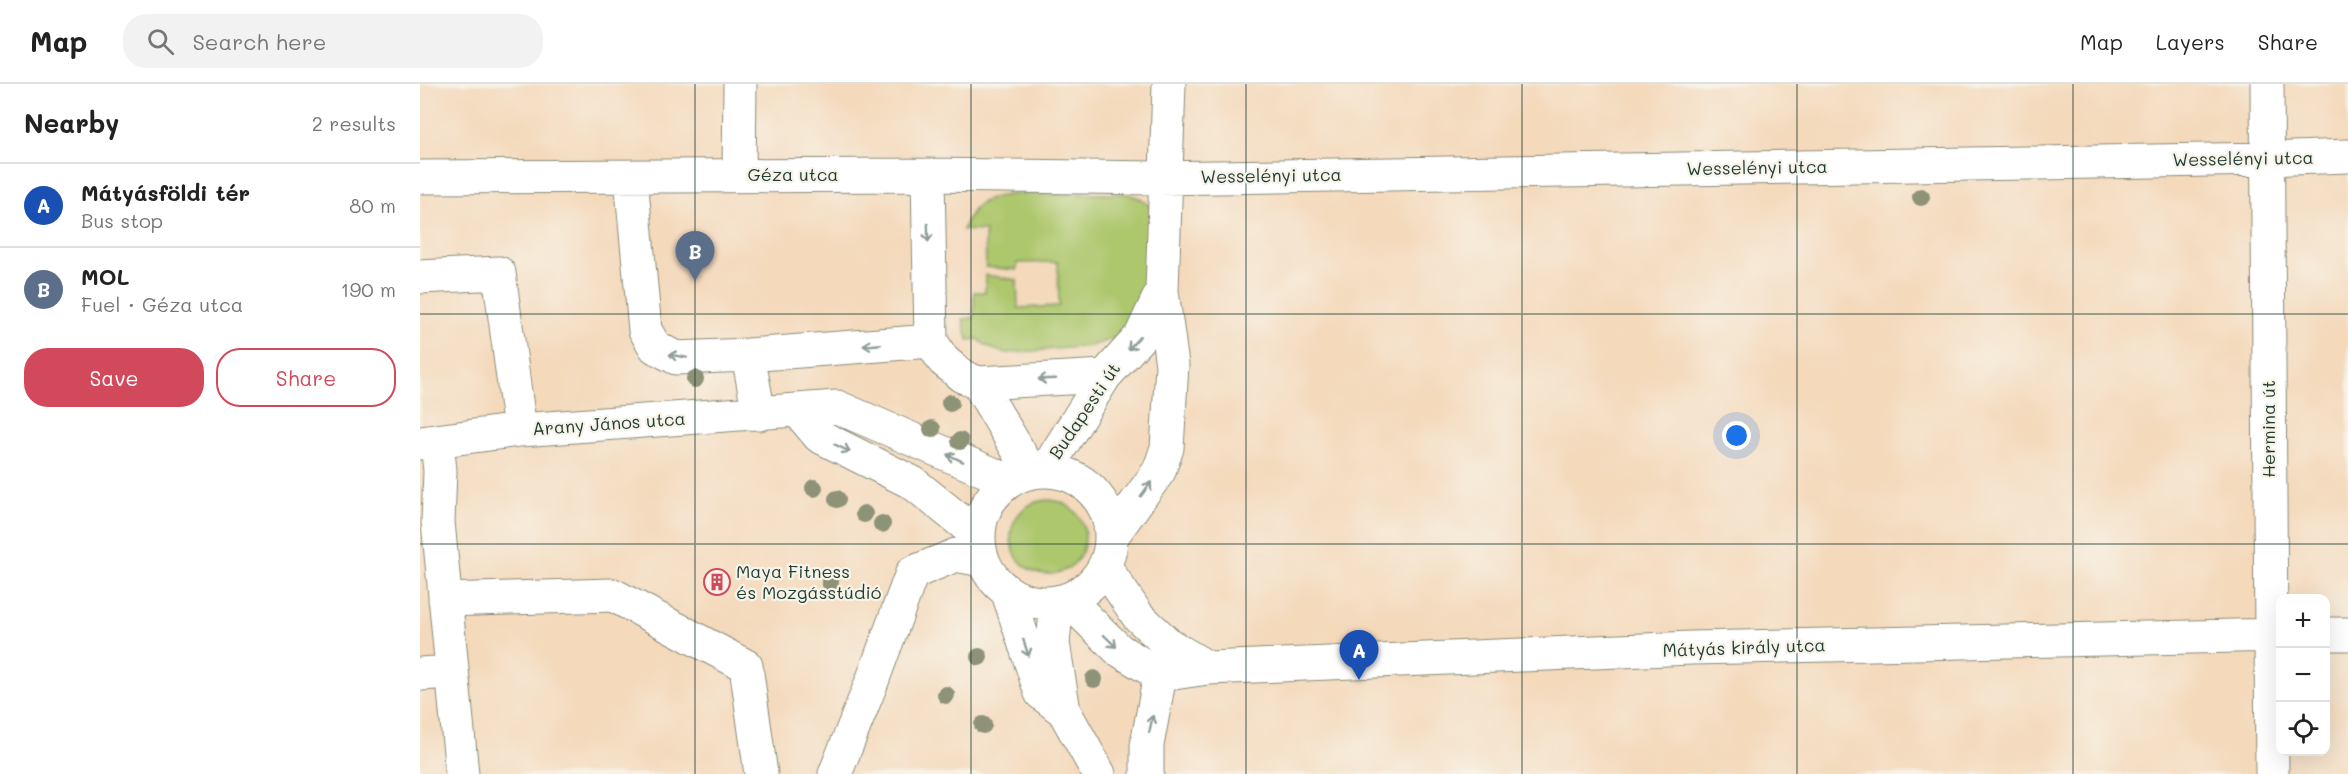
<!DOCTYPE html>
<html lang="en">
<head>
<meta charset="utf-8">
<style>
	:root { --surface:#fff; --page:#f2f2f2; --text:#222; --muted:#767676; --line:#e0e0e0; --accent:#d1495b }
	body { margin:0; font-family:Mali,sans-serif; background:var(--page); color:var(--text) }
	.controls { position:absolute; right:18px; bottom:18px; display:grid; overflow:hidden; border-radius:12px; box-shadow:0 6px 24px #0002 }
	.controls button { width:54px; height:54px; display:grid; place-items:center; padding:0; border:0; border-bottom:2px solid var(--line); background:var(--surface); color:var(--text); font:30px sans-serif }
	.you { position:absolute; left:1317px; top:352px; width:21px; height:21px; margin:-15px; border:4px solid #fff; border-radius:50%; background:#1a73e8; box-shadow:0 0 0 9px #1a73e833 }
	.badge { display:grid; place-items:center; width:39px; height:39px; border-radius:50%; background:var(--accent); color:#fff; font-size:20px; font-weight:700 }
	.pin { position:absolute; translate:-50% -50px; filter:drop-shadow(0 2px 3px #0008) }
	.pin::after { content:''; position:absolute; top:32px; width:21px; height:18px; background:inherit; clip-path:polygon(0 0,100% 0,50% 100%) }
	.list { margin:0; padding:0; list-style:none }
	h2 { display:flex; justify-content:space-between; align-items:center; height:78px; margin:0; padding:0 24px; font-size:26px }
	h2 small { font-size:20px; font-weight:400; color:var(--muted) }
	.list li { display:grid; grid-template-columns:39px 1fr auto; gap:18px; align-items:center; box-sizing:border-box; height:84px; padding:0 24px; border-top:2px solid var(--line) }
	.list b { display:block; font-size:22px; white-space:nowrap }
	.list p { margin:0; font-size:20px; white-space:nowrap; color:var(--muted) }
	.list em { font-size:20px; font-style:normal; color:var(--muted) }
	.actions { display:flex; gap:12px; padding:18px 24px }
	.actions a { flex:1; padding:14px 0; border:2px solid var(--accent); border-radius:24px; text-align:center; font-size:21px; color:var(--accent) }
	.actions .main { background:var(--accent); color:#fff }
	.icon { flex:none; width:33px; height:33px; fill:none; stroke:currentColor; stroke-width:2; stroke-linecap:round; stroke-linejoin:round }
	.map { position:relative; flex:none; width:1928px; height:690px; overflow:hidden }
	header { display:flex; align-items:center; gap:36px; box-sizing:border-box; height:84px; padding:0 30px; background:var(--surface); border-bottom:2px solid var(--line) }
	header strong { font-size:28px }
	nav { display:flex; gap:33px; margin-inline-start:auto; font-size:21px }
	.search { width:420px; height:54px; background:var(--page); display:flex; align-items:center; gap:15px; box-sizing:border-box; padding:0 21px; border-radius:24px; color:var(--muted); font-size:22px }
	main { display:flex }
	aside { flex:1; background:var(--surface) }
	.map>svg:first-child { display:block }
	.green { fill:#adc76d; stroke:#668250; stroke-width:1.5 }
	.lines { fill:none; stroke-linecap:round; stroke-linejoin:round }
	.minor-casing { stroke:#8a8b78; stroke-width:35 }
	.minor { stroke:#fff; stroke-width:33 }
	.tree { fill:#8e9377 }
	.oneway { stroke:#8f9e9a }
	.grid { fill:none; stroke:#1f3d34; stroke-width:1.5; stroke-opacity:0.55 }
	.labels { text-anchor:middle; stroke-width:4.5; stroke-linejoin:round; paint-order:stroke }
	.street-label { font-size:18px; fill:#1f3d34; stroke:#f7f3e8 }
	.poi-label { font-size:18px; fill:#1f3d34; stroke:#f7f3e8; text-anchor:start }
</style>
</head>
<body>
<header>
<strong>Map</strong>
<div class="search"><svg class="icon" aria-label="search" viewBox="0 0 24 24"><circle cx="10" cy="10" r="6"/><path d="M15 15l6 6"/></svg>Search here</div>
<nav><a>Map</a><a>Layers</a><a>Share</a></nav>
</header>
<main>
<aside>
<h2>Nearby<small>2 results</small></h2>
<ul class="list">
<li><span class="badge" style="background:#1a4fb4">A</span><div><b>Mátyásföldi tér</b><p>Bus stop</p></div><em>80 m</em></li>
<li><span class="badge" style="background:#5c6f8a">B</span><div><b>MOL</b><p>Fuel · Géza utca</p></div><em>190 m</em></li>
</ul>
<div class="actions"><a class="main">Save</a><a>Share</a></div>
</aside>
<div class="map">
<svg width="1928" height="690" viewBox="0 0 1928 690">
	<rect width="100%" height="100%" fill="#f7f3e8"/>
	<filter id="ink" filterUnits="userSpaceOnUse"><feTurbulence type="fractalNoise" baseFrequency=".0167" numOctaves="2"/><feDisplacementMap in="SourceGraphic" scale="12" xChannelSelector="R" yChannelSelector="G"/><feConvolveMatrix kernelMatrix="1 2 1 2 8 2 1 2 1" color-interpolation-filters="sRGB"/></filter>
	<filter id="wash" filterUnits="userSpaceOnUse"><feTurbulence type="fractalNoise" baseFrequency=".008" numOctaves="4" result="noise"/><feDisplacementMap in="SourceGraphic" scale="24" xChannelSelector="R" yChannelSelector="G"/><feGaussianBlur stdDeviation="1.35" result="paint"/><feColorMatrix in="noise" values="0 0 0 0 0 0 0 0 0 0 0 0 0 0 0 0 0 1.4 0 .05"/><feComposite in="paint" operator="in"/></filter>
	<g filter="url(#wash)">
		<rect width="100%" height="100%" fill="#f4d9bb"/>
		<path class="green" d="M 596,110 L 708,110 L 722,115 L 735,127 L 729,215 L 716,235 L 695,254 L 670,262 L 588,269 C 576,267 567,264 558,255 L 548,256 L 543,235 L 554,234 L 554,208 L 565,208 L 566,191 L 597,196 L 598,224 L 639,222 L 638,178 L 597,179 L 597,186 L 566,183 L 565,147 L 543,146 C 553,117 567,113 596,110 Z
			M591 453a37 37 0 1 1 74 0a37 37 0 1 1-74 0Z"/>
	</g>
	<g filter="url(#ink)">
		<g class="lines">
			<defs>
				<path id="minor" d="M 1847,0 L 1852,690
					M 319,91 L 320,0
					M 508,91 L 511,257 L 523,276 L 542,292 L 558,299 L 611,388
					M 0,93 L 508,91 L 737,94 L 1847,75 L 1928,72
					M 211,94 L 225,246 L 235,263 L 256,274 L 328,271 L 511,257
					M 0,193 L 79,189 L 100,346
					M 328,271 L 339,330
					M 558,299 L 685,292
					M 378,327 L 399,352 L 493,399 L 558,451
					M 17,357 L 20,387 L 18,438 L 42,690
					M 0,359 L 100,346 L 417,323 L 589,397
					M 626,386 L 685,292 L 721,252 L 742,207
					M559 453a66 66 0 1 1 132 0a66 66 0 1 1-132 0Z
					M 692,452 L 739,387 L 747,364 L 752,281 L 742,207 L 749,0
					M 685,483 L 718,532 L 749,561 L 788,584
					M 588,509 L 621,609 L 640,624
					M 25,516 L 193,511 L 326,582 L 341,690
					M 648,516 L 699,566 L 740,591 L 788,584 L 1272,564 L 1860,551
					M 637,519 L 633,559 L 644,627 L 679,690
					M 1906,550 L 1928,550
					M 0,590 L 31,588
					M 415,690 L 451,600 L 492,489 L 536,471 L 562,476
					M 727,690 L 727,661 L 740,591"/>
			</defs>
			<use href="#minor" class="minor-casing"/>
			<use href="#minor" class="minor"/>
		</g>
		<g class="tree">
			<circle cx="1501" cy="113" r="9"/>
			<circle cx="275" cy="295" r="9"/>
			<circle cx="530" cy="319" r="9"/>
			<circle cx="512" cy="345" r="9"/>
			<circle cx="540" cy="357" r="9"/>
			<circle cx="394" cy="404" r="9"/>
			<circle cx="417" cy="415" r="9"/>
			<circle cx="444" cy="430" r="9"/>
			<circle cx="462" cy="440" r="9"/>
			<circle cx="410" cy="498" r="9"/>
			<circle cx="559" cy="573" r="9"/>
			<circle cx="674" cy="595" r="9"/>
			<circle cx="526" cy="611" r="9"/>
			<circle cx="563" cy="641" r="9"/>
		</g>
		<defs><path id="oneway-shaft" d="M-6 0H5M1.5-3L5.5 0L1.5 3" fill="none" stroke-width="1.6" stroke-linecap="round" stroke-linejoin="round" transform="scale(1.5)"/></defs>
		<g class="oneway">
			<use href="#oneway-shaft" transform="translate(508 149) rotate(89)"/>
			<use href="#oneway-shaft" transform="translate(714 259) rotate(131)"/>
			<use href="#oneway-shaft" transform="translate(452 261) rotate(175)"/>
			<use href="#oneway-shaft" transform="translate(258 272) rotate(-170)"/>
			<use href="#oneway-shaft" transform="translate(627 295) rotate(178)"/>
			<use href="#oneway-shaft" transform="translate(422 364) rotate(26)"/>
			<use href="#oneway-shaft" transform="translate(535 374) rotate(-156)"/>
			<use href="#oneway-shaft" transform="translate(726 405) rotate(-54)"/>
			<use href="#oneway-shaft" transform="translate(690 557) rotate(44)"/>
			<use href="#oneway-shaft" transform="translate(606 564) rotate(72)"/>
			<use href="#oneway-shaft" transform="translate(731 640) rotate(-78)"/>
		</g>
	</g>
	<path class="grid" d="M 275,0 L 275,690M 551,0 L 551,690M 826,0 L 826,690M 1102,0 L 1102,690M 1377,0 L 1377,690M 1653,0 L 1653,690M 0,230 L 1928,230M 0,460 L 1928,460"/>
	<defs>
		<symbol id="building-ring" viewBox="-11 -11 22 22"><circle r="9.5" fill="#f7f3e8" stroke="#d1495b" stroke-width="1.5"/><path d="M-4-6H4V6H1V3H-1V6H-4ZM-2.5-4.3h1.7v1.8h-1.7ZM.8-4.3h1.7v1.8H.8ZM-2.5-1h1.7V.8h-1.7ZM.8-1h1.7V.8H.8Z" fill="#d1495b"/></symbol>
	</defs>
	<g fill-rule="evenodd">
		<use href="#building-ring" x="282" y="483" width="30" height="30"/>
	</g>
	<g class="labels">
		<g class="street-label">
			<text transform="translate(1823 75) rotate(-1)" y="6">Wesselényi utca</text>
			<text transform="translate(1337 84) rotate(-1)" y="6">Wesselényi utca</text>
			<text x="373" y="97">Géza utca</text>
			<text transform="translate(851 92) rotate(-1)" y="6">Wesselényi utca</text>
			<text transform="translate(665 327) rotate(-56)" y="6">Budapesti út</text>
			<text transform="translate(189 340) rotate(-4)" y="6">Arany János utca</text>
			<text transform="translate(1849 345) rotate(-90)" y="6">Hermina út</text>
			<text transform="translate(1324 564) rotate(-2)" y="6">Mátyás király utca</text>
		</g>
		<g class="poi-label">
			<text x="316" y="494">Maya Fitness<tspan x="316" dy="21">és Mozgásstúdió</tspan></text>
		</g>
	</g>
</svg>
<div class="controls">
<button>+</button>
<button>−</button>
<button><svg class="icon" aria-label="locate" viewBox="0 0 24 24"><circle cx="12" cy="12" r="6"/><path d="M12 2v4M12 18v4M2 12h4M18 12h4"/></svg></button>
</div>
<div class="you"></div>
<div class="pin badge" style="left:939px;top:596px;background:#1a4fb4">A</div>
<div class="pin badge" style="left:275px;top:197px;background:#5c6f8a">B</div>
</div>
</main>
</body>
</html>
